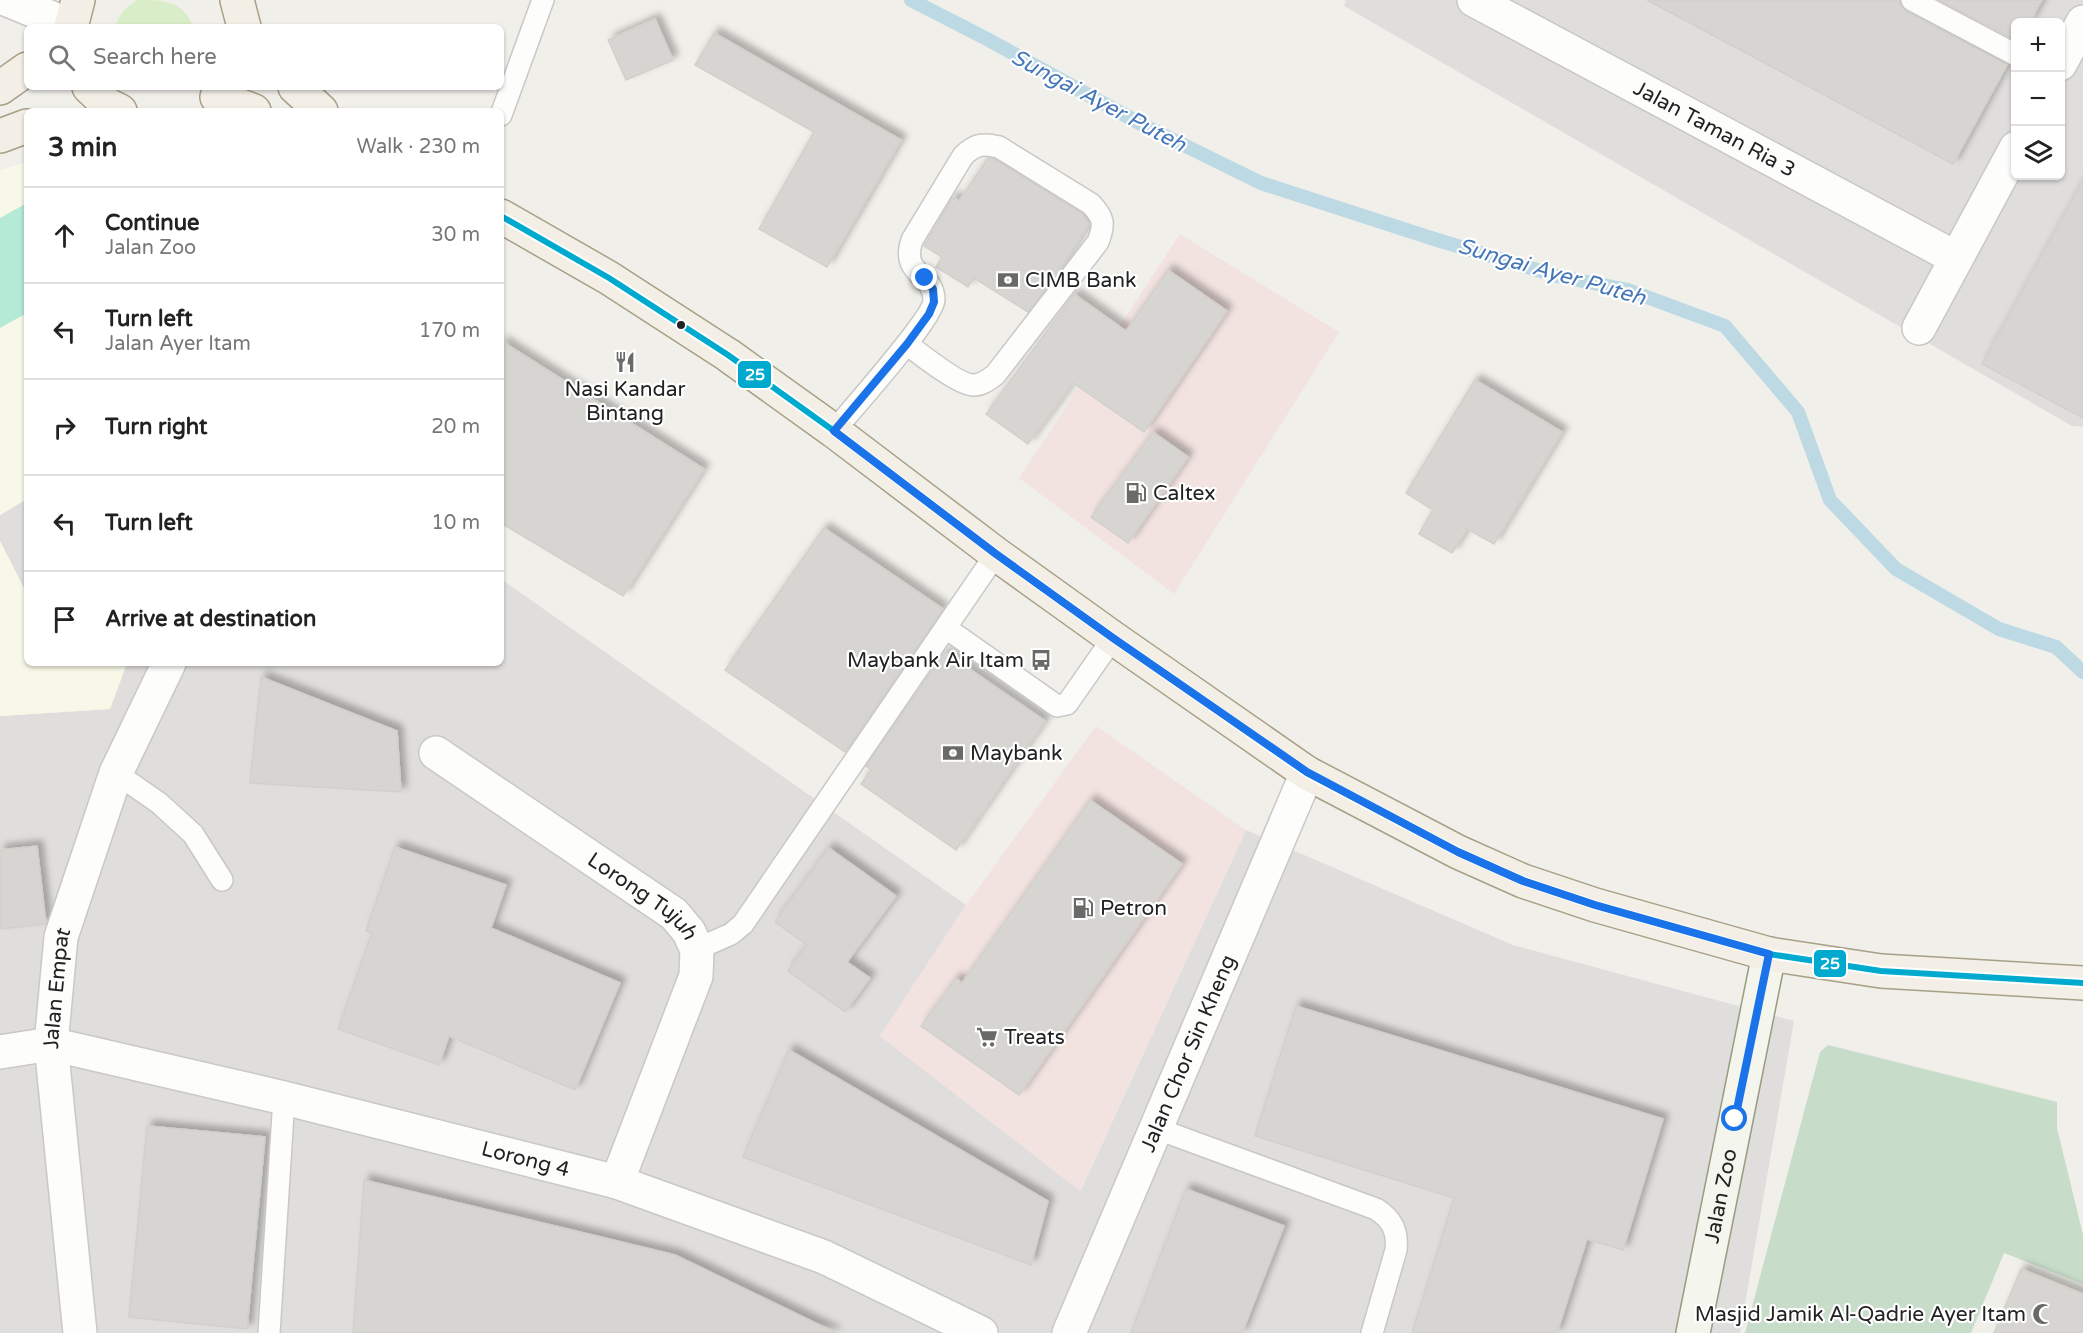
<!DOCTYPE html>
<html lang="en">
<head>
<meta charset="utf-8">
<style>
	:root { --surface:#fff; --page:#f6f6f6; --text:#222; --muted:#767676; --line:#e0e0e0 }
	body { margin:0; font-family:"Varela Round",sans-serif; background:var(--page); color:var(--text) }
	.controls { position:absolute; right:18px; top:18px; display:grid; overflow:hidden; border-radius:9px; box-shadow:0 2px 4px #0004 }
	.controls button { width:54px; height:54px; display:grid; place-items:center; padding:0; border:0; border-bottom:2px solid var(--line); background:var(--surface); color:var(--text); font:30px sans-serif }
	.stop { position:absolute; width:18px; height:18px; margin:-14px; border:4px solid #1a73e8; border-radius:50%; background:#fff }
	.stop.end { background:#1a73e8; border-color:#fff; box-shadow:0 2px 6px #0008 }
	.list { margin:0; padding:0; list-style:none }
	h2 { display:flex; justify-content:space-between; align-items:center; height:78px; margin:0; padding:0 24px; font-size:26px }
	h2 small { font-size:20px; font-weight:400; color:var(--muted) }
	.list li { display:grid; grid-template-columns:39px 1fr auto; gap:18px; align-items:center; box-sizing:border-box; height:96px; padding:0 24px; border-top:2px solid var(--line) }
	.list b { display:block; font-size:22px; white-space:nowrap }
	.list p { margin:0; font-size:20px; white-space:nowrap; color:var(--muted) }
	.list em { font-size:20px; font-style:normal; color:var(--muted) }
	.icon { flex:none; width:33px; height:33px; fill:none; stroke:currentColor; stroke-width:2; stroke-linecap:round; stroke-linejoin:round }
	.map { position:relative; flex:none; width:2083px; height:1333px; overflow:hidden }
	.search { position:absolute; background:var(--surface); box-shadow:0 2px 4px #0004; left:24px; top:24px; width:480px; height:66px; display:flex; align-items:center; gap:15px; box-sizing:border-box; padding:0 21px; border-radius:9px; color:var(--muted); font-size:22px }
	.panel { position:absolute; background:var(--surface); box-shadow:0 2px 4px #0004; left:24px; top:108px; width:480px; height:558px; border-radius:9px }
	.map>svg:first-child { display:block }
	.residential { fill:#dfdedc; fill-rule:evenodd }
	.commercial { fill:#f2e3e0 }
	.education { fill:#f7f8e7 }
	.grass { fill:#d9eec8 }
	.cemetery { fill:#c8dcca }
	.pitch { fill:#b4ead6 }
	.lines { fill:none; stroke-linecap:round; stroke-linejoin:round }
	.stream { stroke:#bcd9e4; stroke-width:14 }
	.building { fill:#d7d5d1; stroke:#d3d0cb; stroke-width:1.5; filter:url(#shadow) }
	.service-casing { stroke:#c9c8c6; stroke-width:24 }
	.minor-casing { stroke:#c9c8c6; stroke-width:36 }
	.tertiary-casing { stroke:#c9c8c6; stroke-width:36 }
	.secondary-casing { stroke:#979b80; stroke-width:36 }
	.primary-casing { stroke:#a79f86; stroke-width:36 }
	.service { stroke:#fdfdfc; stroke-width:21 }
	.minor { stroke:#fdfdfc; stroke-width:33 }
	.tertiary { stroke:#fdfdfc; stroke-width:33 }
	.secondary { stroke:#f4f5ed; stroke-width:33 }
	.primary { stroke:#f3eee6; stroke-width:33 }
	.bus-1-casing { stroke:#fff; stroke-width:10 }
	.bus-1 { stroke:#00a9ce; stroke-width:6 }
	.route { stroke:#1a73e8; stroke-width:8 }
	.bus-dot { fill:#222; stroke:#fff; stroke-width:2 }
	.labels { text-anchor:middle; stroke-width:4.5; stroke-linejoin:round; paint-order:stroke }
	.street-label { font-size:21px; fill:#222; stroke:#fff }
	.poi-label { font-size:21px; fill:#222; stroke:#fff; text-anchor:start }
	.water-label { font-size:22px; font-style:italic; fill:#4677b9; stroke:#fff }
	.line-badge { stroke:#fff; stroke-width:2 }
	.badge-label { font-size:16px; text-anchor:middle; font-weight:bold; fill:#fff }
</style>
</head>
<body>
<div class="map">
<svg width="2083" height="1333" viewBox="0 0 2083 1333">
	<defs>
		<filter id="shadow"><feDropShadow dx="5.5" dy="-5.5" stdDeviation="3" flood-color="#0004"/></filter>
	</defs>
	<rect width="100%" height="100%" fill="#f0efea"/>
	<path class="residential" d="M 1346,0 L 2083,0 L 2083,427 L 2072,426 L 1344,6 ZM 2016,22 L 2060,22 L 2060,176 L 2016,176 Z
		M 27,499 L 27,594 L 0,541 L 0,515 Z
		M 501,579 L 966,905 L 880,1036 L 1081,1190 L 1246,830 L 1513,945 L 1794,1021 L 1740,1333 L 0,1333 L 0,716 L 110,709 L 127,663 L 501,663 Z"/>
	<path class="commercial" d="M 1180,234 L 1339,332 L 1174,594 L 1019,478 Z
		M 1096,726 L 1246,830 L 1080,1191 L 880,1036 L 966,905 Z"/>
	<path class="education" d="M 27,162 L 27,499 L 0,515 L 0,170 Z
		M 0,541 L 27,594 L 27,663 L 127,663 L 110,709 L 0,716 Z"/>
	<path class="grass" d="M 137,0 C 164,0 183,0 193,27 L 115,27 C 120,14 125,7 137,0 Z"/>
	<path class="cemetery" d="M 1828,1045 L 2057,1102 L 2057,1128 L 2083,1235 L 2083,1284 L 2004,1253 L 1971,1333 L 1745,1333 L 1820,1052 Z"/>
	<path class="pitch" d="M 27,203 L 27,313 L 0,328 L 0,218 Z"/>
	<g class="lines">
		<path class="stream" d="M 911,0 L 987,39 L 1141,124 L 1261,183 L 1431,238 L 1557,276 L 1628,290 L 1725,326 L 1798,412 L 1830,500 L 1896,569 L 1999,629 L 2056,647 L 2083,672"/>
	</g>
	<path class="building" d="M 1647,0 L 1899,0 L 1901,6 L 1906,11 L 2007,65 L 1953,164 Z
		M 1939,0 L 2042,0 L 2030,22 L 2016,22 L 2016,40 Z
		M 655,19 L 673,60 L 626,80 L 608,40 Z
		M 714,33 L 901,140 L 827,267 L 759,229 L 814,132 L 695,65 Z
		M 988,158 L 994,159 L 1083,214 L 1089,224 L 1055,277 L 1028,312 L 974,278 L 968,287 L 936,267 L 942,257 L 924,246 L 953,197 L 959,201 Z
		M 2083,180 L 2083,418 L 1982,364 Z
		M 1168,270 L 1227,311 L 1144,432 L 1073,383 L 1028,444 L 986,414 L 1074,294 L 1126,331 Z
		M 501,341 L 704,469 L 623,596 L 501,523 Z
		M 1475,380 L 1562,432 L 1494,544 L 1467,529 L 1452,553 L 1419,534 L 1433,510 L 1406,493 Z
		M 1153,432 L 1188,457 L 1128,543 L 1091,517 Z
		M 824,528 L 943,609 L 845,752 L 725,670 Z
		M 945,652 L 1045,721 L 956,850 L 861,784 L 871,770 L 866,766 Z
		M 261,677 L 397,731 L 401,792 L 250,783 Z
		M 1090,800 L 1182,864 L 1019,1095 L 921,1026 L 956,978 L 962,983 Z
		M 37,846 L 46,924 L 0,929 L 0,850 Z
		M 395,847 L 506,885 L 491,928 L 620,983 L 575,1090 L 449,1036 L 439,1065 L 338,1029 L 372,933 L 366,931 Z
		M 829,848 L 896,896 L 847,962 L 870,978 L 845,1012 L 788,971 L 807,945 L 775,922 Z
		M 1296,1006 L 1663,1119 L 1623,1250 L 1587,1239 L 1557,1333 L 1412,1333 L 1454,1198 L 1255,1136 Z
		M 789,1050 L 1048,1201 L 1031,1265 L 743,1157 Z
		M 147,1126 L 265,1137 L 247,1329 L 129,1317 Z
		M 364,1180 L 675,1255 L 836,1333 L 353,1333 Z
		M 1186,1189 L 1284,1226 L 1242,1333 L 1131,1333 Z
		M 2021,1269 L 2083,1294 L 2083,1333 L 1994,1333 Z"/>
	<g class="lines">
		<defs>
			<path id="service" d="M 1912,0 L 2016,55
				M 501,115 L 543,0
				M 834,431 C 851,410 933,319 934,300 C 934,272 900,276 912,240 L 963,156 C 975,144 983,143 999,147 L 1091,204 C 1104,218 1105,224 1098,242 L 995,375 C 988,380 982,385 973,385 C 959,385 920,354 907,344
				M 946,628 L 1057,706 L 1067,704 L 1113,638
				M 116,773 L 159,803 L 193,834 L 222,880
				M 697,949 L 731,934 L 743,924 L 996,554
				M 1155,1128 L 1376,1209 C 1392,1219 1398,1231 1396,1250 L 1372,1333
				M 269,1333 L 284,1098"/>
			<g id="minor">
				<path id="s1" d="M 1474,0 L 1956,258"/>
				<path d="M 2060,64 L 2083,22"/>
				<path d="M 1919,328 L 2016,148"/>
				<path id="s2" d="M 436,753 L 674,914 L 689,932 L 697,950 L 696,976 L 617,1182"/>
				<path id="s3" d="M 0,1052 L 51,1044 L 284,1098 L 617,1182 L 824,1257 L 981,1333"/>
				<path id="s4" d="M 80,1333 L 51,1044 L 61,937 L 116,773 L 169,663"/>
				<path id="s5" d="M 1069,1333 L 1307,773"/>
			</g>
			<path id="tertiary" d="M 8,0 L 71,26"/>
			<g id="secondary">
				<path id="s6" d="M 1693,1333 L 1769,954"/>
			</g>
			<path id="primary" d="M 237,0 L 244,27
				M 71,27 L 78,0
				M 89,87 L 108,105 L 120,111
				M 295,87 L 321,111
				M 0,88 L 27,69
				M 217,97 L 254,111
				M 0,136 L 27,126
				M 501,216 L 609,278 L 728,355 L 834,431 L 996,554 L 1113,638 L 1307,773 L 1458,852 L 1523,881 L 1595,905 L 1769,954 L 1881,971 L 2083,983"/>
		</defs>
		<use href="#service" class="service-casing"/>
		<use href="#minor" class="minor-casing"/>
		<use href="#tertiary" class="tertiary-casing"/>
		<use href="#secondary" class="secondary-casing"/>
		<use href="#primary" class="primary-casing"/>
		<use href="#service" class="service"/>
		<use href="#minor" class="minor"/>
		<use href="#tertiary" class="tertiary"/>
		<use href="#secondary" class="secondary"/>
		<use href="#primary" class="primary"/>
		<defs>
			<path id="bus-1" d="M 501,216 L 609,278 L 728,355 L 834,431 L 996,554 L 1113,638 L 1307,773 L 1458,852 L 1523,881 L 1595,905 L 1769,954 L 1881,971 L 2083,983"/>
		</defs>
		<use href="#bus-1" class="bus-1-casing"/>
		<use href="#bus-1" class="bus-1"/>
	</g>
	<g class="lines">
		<path class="route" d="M 925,278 L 933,289 L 934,302 L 929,314 L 907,344 L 834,431 L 996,554 L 1113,638 L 1307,772 L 1458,852 L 1523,881 L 1595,905 L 1769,954 L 1735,1119"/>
	</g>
	<defs>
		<symbol id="bank-bare" viewBox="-9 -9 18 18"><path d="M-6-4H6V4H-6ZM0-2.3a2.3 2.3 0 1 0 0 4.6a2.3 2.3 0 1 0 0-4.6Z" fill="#6a6a68" stroke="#fff" stroke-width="2.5" paint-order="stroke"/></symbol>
		<symbol id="restaurant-bare" viewBox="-9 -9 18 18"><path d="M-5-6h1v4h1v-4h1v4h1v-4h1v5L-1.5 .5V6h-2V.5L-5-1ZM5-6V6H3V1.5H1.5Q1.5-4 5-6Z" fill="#6a6a68" stroke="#fff" stroke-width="2.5" paint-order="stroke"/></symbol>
		<symbol id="fuel-bare" viewBox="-9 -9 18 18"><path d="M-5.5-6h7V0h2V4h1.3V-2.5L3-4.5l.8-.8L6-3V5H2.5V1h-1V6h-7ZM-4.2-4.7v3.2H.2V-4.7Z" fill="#6a6a68" stroke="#fff" stroke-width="2.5" paint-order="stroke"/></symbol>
		<symbol id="bus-bare" viewBox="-9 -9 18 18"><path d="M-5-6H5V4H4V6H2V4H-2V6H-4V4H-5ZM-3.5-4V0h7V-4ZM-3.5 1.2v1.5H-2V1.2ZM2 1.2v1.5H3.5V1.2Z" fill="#6a6a68" stroke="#fff" stroke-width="2.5" paint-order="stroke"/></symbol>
		<symbol id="supermarket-bare" viewBox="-9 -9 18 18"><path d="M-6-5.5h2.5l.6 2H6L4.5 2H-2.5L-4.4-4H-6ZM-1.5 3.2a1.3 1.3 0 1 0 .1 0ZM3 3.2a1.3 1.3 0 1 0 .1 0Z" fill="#6a6a68" stroke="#fff" stroke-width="2.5" paint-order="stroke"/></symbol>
		<symbol id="mosque-bare" viewBox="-9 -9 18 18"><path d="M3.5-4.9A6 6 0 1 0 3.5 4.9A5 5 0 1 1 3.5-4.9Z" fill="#6a6a68" stroke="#fff" stroke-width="2.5" paint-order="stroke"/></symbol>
	</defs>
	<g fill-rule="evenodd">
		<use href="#bank-bare" x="993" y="265" width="30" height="30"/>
		<use href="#restaurant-bare" x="610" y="347" width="30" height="30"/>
		<use href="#fuel-bare" x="1121" y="478" width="30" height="30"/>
		<use href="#bus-bare" x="1026" y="645" width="30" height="30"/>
		<use href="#bank-bare" x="938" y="738" width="30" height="30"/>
		<use href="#fuel-bare" x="1068" y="893" width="30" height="30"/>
		<use href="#supermarket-bare" x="972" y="1022" width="30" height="30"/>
		<use href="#mosque-bare" x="2028" y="1299" width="30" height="30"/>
	</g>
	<circle class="bus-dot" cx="681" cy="325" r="5"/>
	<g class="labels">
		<g class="street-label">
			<text dy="7" stroke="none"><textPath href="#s1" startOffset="273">Jalan Taman Ria 3</textPath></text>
			<text dy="7" stroke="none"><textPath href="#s2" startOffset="252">Lorong Tujuh</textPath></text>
			<text dy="7" stroke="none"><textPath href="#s4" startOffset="346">Jalan Empat</textPath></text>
			<text dy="7" stroke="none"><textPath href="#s5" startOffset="304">Jalan Chor Sin Kheng</textPath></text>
			<text dy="7" stroke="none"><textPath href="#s3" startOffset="540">Lorong 4</textPath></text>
			<text dy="7" stroke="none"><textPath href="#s6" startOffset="140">Jalan Zoo</textPath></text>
		</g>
		<g class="poi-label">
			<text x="1025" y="287">CIMB Bank</text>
			<text x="625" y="396" text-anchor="middle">Nasi Kandar<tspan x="625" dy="24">Bintang</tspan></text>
			<text x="1153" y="500">Caltex</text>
			<text x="1024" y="667" text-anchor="end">Maybank Air Itam</text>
			<text x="970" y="760">Maybank</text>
			<text x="1100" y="915">Petron</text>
			<text x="1004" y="1044">Treats</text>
			<text x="2026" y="1321" text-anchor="end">Masjid Jamik Al-Qadrie Ayer Itam</text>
		</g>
		<g class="water-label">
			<text transform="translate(1099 100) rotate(28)" y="8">Sungai Ayer Puteh</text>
			<text transform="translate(1552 271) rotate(16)" y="8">Sungai Ayer Puteh</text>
		</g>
	</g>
	<g class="line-badge">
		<rect x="737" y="360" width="35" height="29" rx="6" fill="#00a9ce"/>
		<rect x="1813" y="949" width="34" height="29" rx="6" fill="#00a9ce"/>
	</g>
	<g class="badge-label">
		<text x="755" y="380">25</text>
		<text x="1830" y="969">25</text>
	</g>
</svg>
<div class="controls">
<button>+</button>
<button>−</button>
<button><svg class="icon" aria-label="layers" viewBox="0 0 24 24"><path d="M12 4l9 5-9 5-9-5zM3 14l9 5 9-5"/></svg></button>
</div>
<div class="stop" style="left:1735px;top:1119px"></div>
<div class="stop end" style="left:925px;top:278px"></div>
<div class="search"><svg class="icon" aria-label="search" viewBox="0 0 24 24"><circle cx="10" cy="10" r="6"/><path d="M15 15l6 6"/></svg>Search here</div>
<section class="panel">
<h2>3 min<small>Walk · 230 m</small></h2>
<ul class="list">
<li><svg class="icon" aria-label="ahead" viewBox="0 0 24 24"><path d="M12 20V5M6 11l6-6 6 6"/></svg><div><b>Continue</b><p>Jalan Zoo</p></div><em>30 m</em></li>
<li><svg class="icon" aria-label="left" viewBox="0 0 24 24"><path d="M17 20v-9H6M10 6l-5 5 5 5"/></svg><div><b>Turn left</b><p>Jalan Ayer Itam</p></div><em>170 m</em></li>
<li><svg class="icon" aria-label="right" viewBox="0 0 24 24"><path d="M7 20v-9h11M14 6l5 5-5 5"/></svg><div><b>Turn right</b></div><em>20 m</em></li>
<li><svg class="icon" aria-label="left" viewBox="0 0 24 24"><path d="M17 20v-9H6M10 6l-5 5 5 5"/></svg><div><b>Turn left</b></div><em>10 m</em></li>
<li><svg class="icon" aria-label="arrive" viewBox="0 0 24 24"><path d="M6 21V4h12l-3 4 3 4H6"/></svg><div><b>Arrive at destination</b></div></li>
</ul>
</section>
</div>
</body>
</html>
